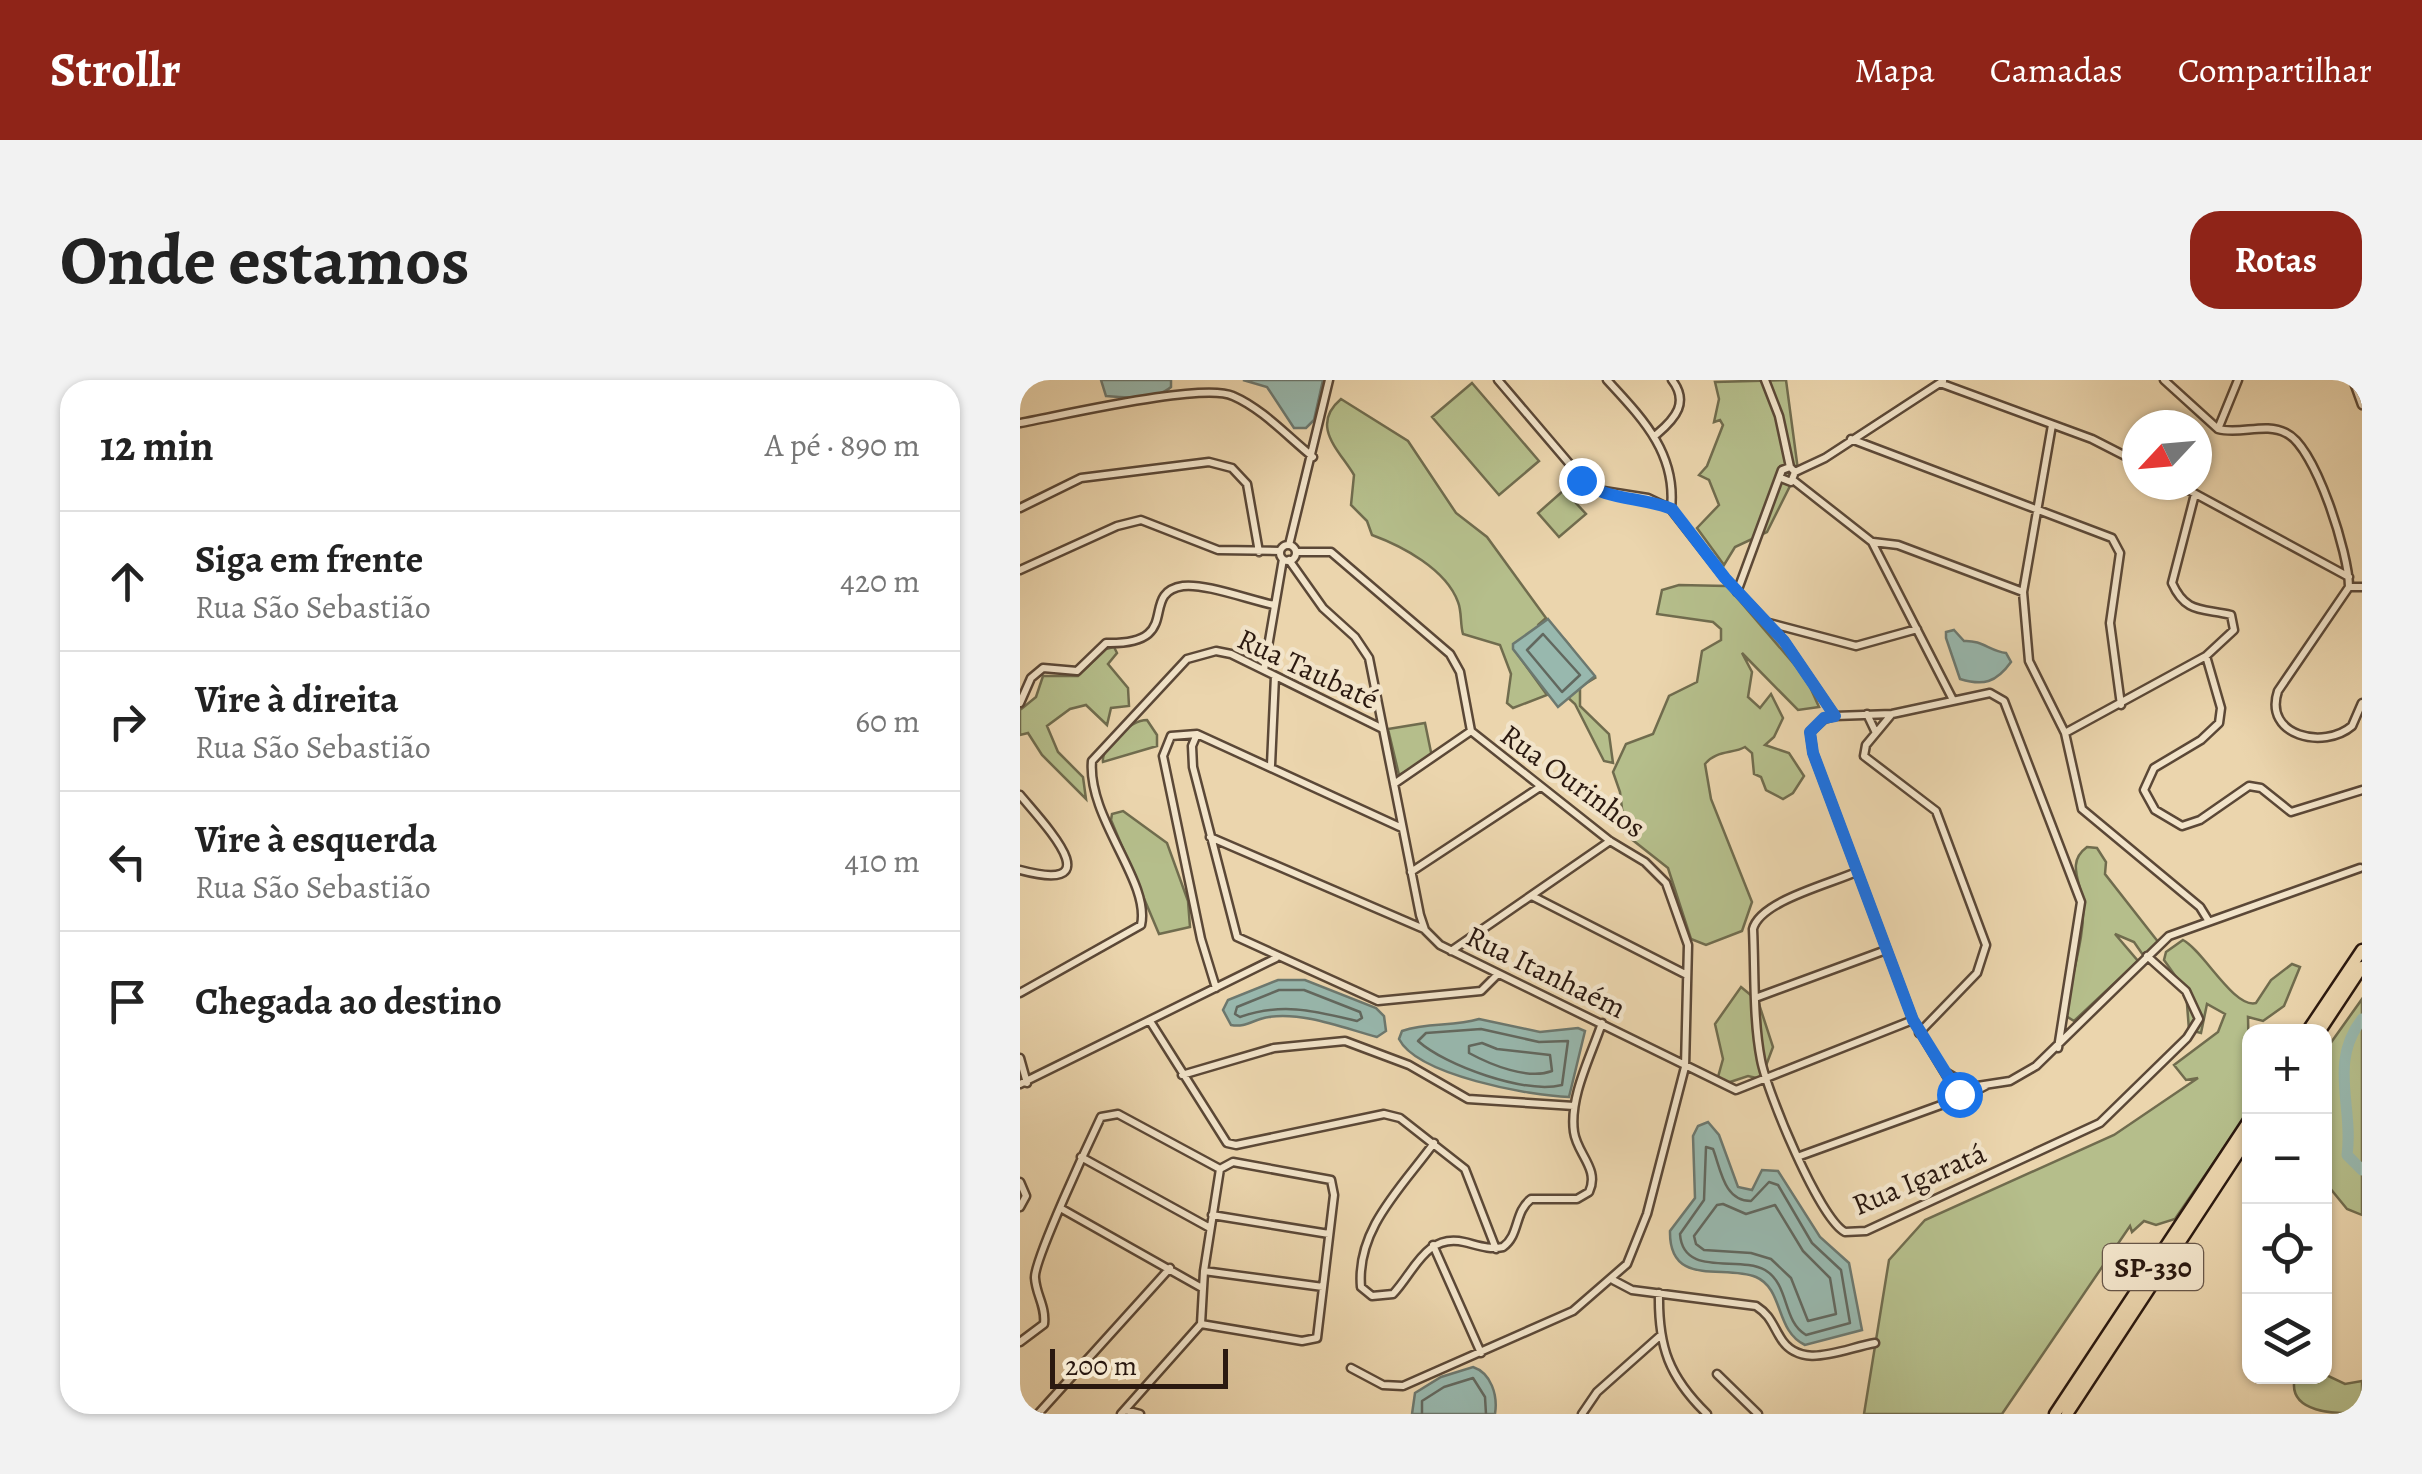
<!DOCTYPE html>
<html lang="pt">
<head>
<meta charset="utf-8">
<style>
	:root { --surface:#fff; --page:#f2f2f2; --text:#222; --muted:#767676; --line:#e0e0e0; --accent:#8f2418 }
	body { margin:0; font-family:Alegreya,serif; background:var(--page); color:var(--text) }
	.controls { position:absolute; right:30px; bottom:30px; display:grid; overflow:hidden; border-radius:20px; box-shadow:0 2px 8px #0004 }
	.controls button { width:90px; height:90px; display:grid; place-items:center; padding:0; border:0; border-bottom:2px solid var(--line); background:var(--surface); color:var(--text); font:50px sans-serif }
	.compass { position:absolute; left:1102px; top:30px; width:90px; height:90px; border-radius:50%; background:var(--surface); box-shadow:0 2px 8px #0004; rotate:244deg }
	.scale { position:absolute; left:30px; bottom:25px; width:178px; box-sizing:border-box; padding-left:10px; border:5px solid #2b1910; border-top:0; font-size:28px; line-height:35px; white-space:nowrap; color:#2b1910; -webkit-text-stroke:8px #f2e4ca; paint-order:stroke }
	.stop { position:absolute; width:30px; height:30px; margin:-22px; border:8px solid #1a73e8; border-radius:50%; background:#fff }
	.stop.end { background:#1a73e8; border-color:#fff; box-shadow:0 2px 10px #0008 }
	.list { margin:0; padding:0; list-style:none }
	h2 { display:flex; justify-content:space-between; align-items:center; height:130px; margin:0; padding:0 40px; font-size:42px }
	h2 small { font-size:32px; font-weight:400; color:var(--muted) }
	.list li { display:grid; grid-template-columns:65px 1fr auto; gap:30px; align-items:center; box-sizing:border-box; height:140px; padding:0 40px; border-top:2px solid var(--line) }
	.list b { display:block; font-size:38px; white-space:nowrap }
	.list p { margin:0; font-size:32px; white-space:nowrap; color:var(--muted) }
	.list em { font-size:32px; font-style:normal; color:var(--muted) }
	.icon { flex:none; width:55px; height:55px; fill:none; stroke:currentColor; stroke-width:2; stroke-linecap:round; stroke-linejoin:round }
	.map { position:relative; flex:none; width:1342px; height:1034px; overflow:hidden; border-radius:30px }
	header { display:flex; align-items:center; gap:60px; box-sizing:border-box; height:140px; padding:0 50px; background:var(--accent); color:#fff }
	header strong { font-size:48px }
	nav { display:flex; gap:55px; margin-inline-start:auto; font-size:35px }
	.intro { display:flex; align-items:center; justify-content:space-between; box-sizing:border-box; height:240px; padding:0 60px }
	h1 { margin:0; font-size:70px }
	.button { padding:25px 45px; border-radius:30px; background:var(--accent); color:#fff; font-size:35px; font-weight:700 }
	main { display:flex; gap:60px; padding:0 60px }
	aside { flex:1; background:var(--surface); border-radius:30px; box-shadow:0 2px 8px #0004 }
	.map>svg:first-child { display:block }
	.green { fill:#b5be8b; stroke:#706c4e; stroke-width:2.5 }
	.water { fill:#98b8ae; stroke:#6c786f; stroke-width:2.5 }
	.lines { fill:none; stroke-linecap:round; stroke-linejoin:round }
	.shore { stroke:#62685f; stroke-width:2.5 }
	.river { stroke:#98b8ae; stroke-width:11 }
	.minor-casing { stroke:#5b4837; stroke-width:11 }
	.highway-casing { stroke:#2b1910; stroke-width:15 }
	.minor { stroke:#f2e4ca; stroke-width:6 }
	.highway { stroke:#ebd5ad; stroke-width:10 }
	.route { stroke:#1a73e8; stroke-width:12 }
	.labels { text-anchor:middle; stroke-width:9; stroke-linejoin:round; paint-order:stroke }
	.shield { fill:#f2e4ca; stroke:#675648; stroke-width:2.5 }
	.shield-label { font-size:28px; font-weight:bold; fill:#2b1910 }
	.street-label { font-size:30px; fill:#2b1910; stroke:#f2e4ca }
</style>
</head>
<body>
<header>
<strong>Strollr</strong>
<nav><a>Mapa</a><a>Camadas</a><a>Compartilhar</a></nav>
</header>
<div class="intro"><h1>Onde estamos</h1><a class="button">Rotas</a></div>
<main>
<aside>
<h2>12 min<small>A pé · 890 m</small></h2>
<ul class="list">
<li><svg class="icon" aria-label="ahead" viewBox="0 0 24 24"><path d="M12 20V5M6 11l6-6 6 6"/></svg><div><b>Siga em frente</b><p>Rua São Sebastião</p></div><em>420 m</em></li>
<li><svg class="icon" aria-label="right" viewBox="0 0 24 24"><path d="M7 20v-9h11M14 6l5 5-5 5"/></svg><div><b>Vire à direita</b><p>Rua São Sebastião</p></div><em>60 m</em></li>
<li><svg class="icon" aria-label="left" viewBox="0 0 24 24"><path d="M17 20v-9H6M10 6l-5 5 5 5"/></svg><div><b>Vire à esquerda</b><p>Rua São Sebastião</p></div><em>410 m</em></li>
<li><svg class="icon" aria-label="arrive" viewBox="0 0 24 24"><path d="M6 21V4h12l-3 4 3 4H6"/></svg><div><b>Chegada ao destino</b></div></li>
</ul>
</aside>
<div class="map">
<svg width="1342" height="1034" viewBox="0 0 1342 1034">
	<rect width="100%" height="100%" fill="#ebd5ad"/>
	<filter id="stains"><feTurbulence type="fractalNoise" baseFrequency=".002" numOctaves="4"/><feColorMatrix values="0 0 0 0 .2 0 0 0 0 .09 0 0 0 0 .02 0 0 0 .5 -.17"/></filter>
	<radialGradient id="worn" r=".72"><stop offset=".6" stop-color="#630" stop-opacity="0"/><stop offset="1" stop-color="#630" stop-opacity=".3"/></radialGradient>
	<path class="green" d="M 766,0 L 778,90 L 747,152 L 715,167 L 704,185 L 677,148 L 699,125 L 689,100 L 679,95 L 687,86 L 703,45 L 700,40 L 694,42 L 699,19 L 695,2 Z
		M 452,3 L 519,81 L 479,115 L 412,37 Z
		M 321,19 L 388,61 L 436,133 L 467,157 L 526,238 L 519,244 C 561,261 548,278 575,298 L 560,307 L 560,326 L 589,354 L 593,383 L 584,381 L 555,324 L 493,268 L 527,315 L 493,328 L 487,323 L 491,294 L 480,265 L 443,254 C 440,244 442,232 438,222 C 426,189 382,166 352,155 L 347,141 L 331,125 L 334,95 C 320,71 289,46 321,19 Z
		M 544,110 L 566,134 L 539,157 L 518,133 Z
		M 659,205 L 707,206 L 786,298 L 799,327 L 778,330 L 722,273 L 732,292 L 728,317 L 740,328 L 751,314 L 763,338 L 754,357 L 745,365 L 769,373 L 784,396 L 773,413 L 763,419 L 746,410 L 741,397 L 734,394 L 732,373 L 725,367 C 713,374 696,370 685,384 L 691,419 L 732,522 L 722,551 L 686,565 L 671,559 L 648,488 L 605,454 L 600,412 L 593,392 L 606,364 L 633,354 L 649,316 L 677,302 L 682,271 L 701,260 L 701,249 L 693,242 L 637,234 L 642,210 Z
		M 94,267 L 97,273 L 88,284 L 108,308 L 109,326 L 91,328 L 87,345 L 66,325 L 50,329 L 27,346 L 38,372 L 63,397 L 66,419 L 22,375 L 8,353 L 0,355 L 0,330 L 16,317 L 23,296 L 58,296 L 86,269 Z
		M 127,340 L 137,355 L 137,366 L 83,382 C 81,366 110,340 127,340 Z
		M 405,343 L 412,377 L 379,395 L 368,349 Z
		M 103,431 L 147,463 L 168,521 L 170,547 L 139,554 L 91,440 L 92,434 Z
		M 1067,467 L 1077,468 L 1086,482 L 1085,494 L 1139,563 L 1123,575 L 1114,562 L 1095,554 L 1118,581 L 1054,641 L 1046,636 C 1049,600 1065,561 1063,525 C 1062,503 1045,483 1067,467 Z
		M 1163,560 C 1183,570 1214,629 1236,623 L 1251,600 L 1272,584 L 1280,587 L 1264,626 L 1243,641 L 1228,637 L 1230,730 L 1225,737 L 1155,839 L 1136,845 L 1124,841 L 1112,852 L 1110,846 L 982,1034 L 844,1034 L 869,880 L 905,840 L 1094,755 L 1178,698 L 1166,700 L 1154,685 L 1198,652 L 1205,634 L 1187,624 L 1181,653 L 1169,650 L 1166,611 L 1144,580 L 1146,572 Z
		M 721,607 L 738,621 L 753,667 L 741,699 L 728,696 L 707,703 L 698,697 L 703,679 L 695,644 Z
		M 1342,619 L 1342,835 L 1327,829 L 1305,802 L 1305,671 Z
		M 1306,979 L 1306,995 L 1325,1004 L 1342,1001 L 1342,1033 C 1317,1034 1266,1034 1275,997 L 1304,996 Z"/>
	<path class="water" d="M 81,0 L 151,0 L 151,7 C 137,20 105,18 86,16 Z
		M 223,0 L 303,0 L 294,40 L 286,48 L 274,48 L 247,7 Z
		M 528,239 L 575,296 L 538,327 L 493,269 L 493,264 Z
		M 934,250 L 944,261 C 962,260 970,271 986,273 L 991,282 C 976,303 963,306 940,299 L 926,258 L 926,252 Z
		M 258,600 L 285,600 L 356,628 L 364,636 L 366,651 L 357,657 C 323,648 284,632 249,637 C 234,639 226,648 211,645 L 203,630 L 208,620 Z
		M 459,639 L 520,652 L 558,648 L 565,651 L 549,717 C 510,716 397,695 379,659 L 382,651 C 408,642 433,647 459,639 Z
		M 688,742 L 699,755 L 718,807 L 732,810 L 742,790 L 758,791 L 800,857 L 829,883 L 842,950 L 785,965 C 755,951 764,909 736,897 C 704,884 649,908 650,851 L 675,818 L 673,756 L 678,746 Z
		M 453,987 C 471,993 478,1015 475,1034 L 392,1034 L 395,1013 L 421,997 Z"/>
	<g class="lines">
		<path class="shore" d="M 523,254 L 560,295 L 542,312 L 507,270 Z
			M 259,610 L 284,610 L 340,632 L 342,638 L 337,641 C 295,631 262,622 220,637 L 215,634 L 217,627 Z
			M 461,649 L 519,662 L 548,661 L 542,705 C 505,714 426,686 398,661 L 406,653 Z
			M 462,663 L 477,669 L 530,675 L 532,691 C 508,700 471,685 449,673 L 449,666 Z
			M 686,767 L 693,769 C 701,790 704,821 731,821 L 749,802 L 758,805 L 792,863 L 821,890 L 830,943 L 786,955 C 762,941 770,905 745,890 C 719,875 663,898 660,854 L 684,820 Z
			M 703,824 L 726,834 L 755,825 L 783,871 L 810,898 L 816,934 L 788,941 L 771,898 L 751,879 L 731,873 L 684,870 L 676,864 L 674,856 L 697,825 Z
			M 402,1034 L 402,1021 L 424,1007 L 453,998 L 465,1017 L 466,1034"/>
		<path class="river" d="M 1342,639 C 1308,683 1334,727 1327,775 L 1342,790"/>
		<defs>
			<path id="minor" d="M 478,0 L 571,109 L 628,118 L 651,129 L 705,198 L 764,261 L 815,336 L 804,339 L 790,352 L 793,373 L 893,640 L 937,713 L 946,716 L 967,705
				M 587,0 C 622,38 657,73 651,129
				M 745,0 L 759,36 L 770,87
				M 1144,0 L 1198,49 C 1220,55 1246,42 1266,53 C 1296,67 1329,175 1329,207
				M 1333,0 L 1342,25
				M 920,3 L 1072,59 L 1117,82
				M 0,43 C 40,36 183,2 213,16 C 243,29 268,57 293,77
				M 1032,45 L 1003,212 L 1009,281 L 1045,353 L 1062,429 L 1180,527 L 1188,540
				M 1198,49 L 1218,0
				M 637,54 C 656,38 669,22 652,0
				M 831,59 L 1092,158 L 1100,173 L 1090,243 L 1101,325
				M 775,92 L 805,78 L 923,1
				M 773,100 L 852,162 L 933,320
				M 1159,105 L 1329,197
				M 0,128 L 61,98 L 189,82 L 212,88 L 227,104 L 239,172
				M 853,162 L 878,165 L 1003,212
				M 269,165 L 309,0
				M260 173a8 8 0 1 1 16 0a8 8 0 1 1-16 0Z
				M 276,172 L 311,172 L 430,274 L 440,292 L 451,351 L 590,461 L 625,482 L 646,503 L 668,565 L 665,687 L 627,834 L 607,884 L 553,931 L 383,1006 L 363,1005 L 331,988
				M 269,180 L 303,228 L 335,257 L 349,278 L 400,535 L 405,550 L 420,565 L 716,710 L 893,640
				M 0,190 L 97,146 L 121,140 L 198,170 L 260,171
				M 1329,207 L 1258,311 C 1243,356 1304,370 1332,346 L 1342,323
				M 1329,207 L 1342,207
				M 717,212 L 762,90 L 770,87 L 775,92 L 771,102 L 761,98
				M 749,243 L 836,266 L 897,249
				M 1186,276 L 1201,328 L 1199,343 L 1181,360 L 1134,388 L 1124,410 L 1135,430 L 1162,446 L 1180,440 L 1229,406 L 1241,408 L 1271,432 L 1342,410
				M 244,290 L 263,179
				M 0,323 L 11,298 L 23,288 L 57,291 L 86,263 C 166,265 117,213 163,206 C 184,203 230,220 254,225
				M 847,334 L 856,353
				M 871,335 L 846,365 L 844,376 L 916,431 L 966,565 L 957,593 L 899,653
				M 815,336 L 872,334 L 970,313 L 984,321 L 1061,522 L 1038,668
				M 1045,353 L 1186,276 L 1214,250 L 1211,235 C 1182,228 1166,234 1152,203 L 1175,114
				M 177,354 L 172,366 L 173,387 L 217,557 L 358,621 L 461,611 L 478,594
				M 251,385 L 255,296
				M 374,404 L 451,351
				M 0,415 C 24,444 93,515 0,490
				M 190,457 L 404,549
				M 391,492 L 520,407
				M 836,492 C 810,504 740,521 733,549 C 735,591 733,639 741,680 C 747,712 799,838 825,852 L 846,851 L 1080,743 L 1167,658 L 1179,639 L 1166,611 L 1127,576
				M 512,516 L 667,595
				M 431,571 L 590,461
				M 196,608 L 181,559 L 143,376 L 151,356 L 177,354 L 382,448
				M 0,613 L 121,545 C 131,502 67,438 72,381 L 167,279 L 196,271 L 211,274 L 363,349
				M 738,617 L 866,570
				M 130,641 L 207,763 L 216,765 L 364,734 L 380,738 L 445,789 L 476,869
				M 0,678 L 7,703
				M 927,693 L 951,707 L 990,701 L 1016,686 L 1149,556 L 1340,488
				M 162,695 L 254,668 L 325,661 L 389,685 L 448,719 L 554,726
				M 0,704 L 256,578
				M 414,763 C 382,807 336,849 341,907 L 352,916 L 373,914 C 394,892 406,853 444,862 C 457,865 469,870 483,867 C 500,855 494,832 511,819 L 557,819 L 569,812 C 580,789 557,774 554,752 C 549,717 571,676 582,643
				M 780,776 L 943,717
				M 61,777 L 190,848
				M 0,802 L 6,816 L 0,827
				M 42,829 L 182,908
				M 192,835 L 309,854
				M 413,865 L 461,973
				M 184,891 L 303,907
				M 593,900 L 612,910 L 736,926 C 750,935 752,944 760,957 C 780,992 824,968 855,963
				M 639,913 C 638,967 649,997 687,1034
				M 0,962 L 24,944 C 26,926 16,915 15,898 C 13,882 71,758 81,737 L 98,734 L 200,789
				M 697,994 L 738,1034
				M 105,1030 L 120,1034
				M 18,1034 L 150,888
				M 101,1034 L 181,944 L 184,891 L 200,789 L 213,782 L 311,800 L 314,815 L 297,958 L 282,961 L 181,944
				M 562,1034 L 577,1012 L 641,955"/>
			<path id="highway" d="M 1287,652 L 1342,570
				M 1299,652 L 1342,587
				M 1035,1034 L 1230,739
				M 1047,1034 L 1230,755"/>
		</defs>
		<use href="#minor" class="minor-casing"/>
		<use href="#highway" class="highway-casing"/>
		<use href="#minor" class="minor"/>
		<use href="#highway" class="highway"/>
	</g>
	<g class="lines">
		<path class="route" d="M 561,100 C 583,120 623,117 652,129 L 705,198 L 764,261 L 815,336 L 804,338 L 790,352 L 793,373 L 893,640 L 939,714"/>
	</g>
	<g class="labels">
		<rect class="shield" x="1083" y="864" width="100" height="46" rx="8"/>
		<g class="shield-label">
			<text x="1133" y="897">SP-330</text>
		</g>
		<g class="street-label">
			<text transform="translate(288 289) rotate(25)" y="10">Rua Taubaté</text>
			<text transform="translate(553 401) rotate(36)" y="10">Rua Ourinhos</text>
			<text transform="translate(526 592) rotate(26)" y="10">Rua Itanhaém</text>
			<text transform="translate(899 799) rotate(-23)" y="10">Rua Igaratá</text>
		</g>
	</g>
	<rect width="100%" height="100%" filter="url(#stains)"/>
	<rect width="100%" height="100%" fill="url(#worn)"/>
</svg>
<div class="controls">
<button>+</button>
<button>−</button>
<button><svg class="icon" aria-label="locate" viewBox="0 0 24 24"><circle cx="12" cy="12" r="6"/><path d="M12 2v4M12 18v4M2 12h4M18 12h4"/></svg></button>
<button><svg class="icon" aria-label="layers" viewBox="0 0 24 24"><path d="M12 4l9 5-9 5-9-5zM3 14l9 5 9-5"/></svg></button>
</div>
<svg class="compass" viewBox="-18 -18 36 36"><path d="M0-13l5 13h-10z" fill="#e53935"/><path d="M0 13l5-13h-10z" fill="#767676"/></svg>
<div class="scale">200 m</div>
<div class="stop" style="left:939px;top:714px"></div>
<div class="stop end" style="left:561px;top:100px"></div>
</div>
</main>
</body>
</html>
